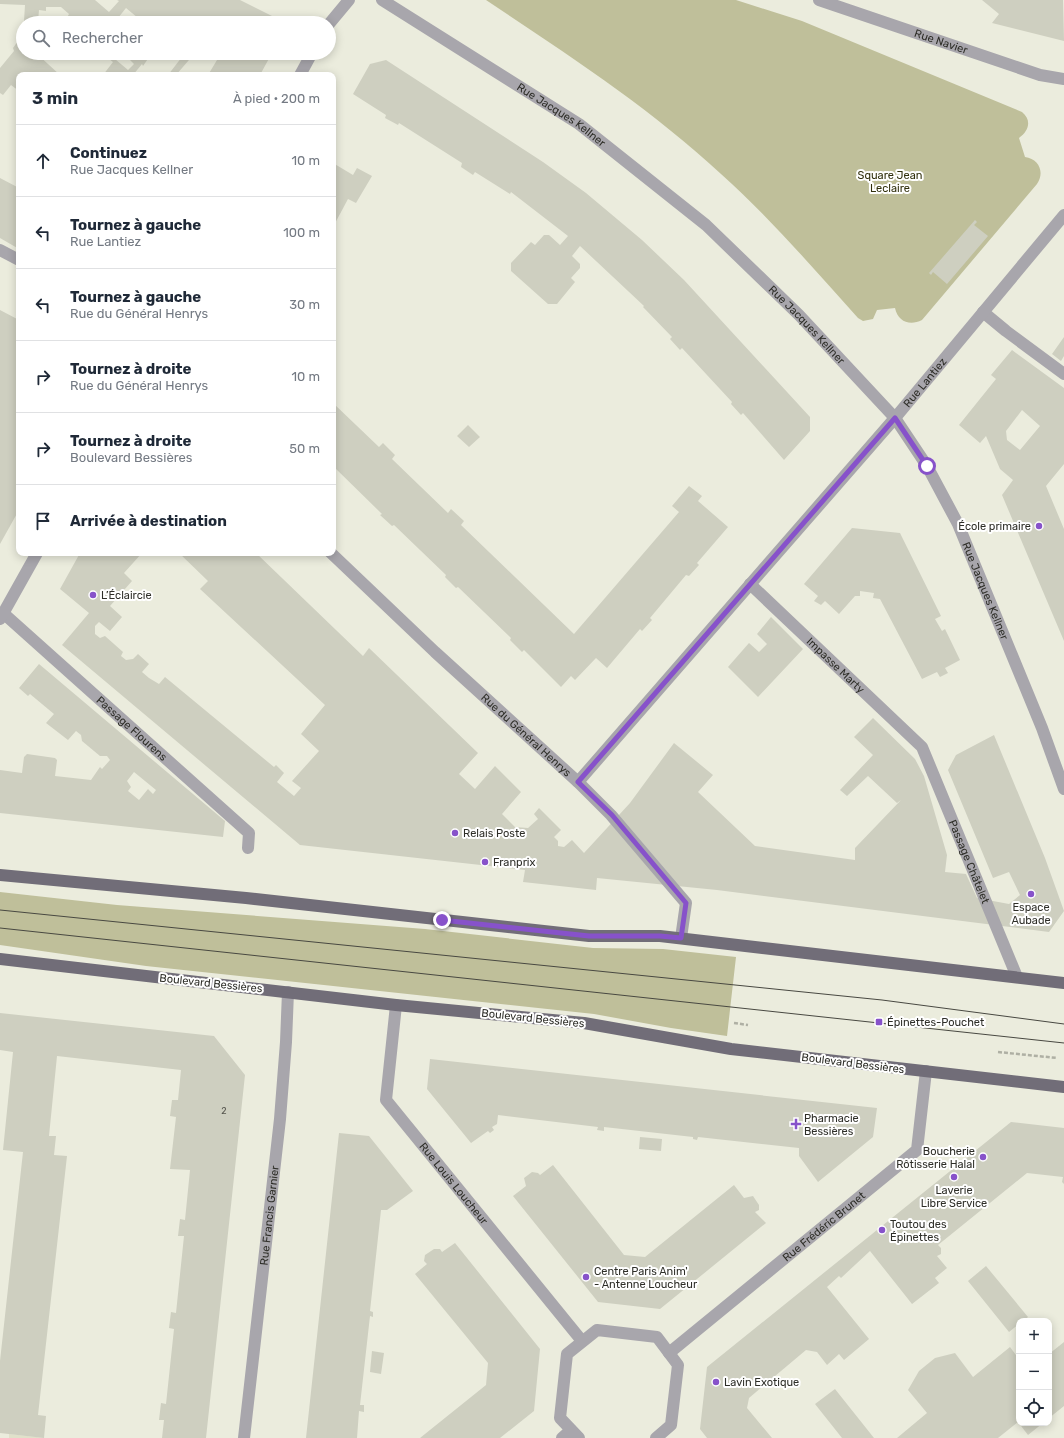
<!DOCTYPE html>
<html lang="fr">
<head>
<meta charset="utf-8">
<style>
	:root { --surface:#fff; --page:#f2f2f3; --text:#1f2937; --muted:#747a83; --line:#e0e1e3 }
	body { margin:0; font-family:Rubik,sans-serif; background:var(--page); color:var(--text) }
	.controls { position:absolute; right:12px; bottom:12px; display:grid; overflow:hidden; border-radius:8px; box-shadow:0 2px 10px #0003 }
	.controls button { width:36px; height:36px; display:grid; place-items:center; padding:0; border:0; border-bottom:1px solid var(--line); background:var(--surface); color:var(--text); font:20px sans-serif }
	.stop { position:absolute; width:12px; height:12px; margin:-9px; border:3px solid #8752ca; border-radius:50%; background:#fff }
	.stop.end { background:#8752ca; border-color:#fff; box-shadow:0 1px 4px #0008 }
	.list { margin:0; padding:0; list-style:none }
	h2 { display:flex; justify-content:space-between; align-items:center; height:52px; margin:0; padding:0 16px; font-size:17px }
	h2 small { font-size:13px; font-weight:400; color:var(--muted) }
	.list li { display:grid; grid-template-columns:26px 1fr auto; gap:12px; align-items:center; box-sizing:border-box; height:72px; padding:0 16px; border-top:1px solid var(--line) }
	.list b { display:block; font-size:15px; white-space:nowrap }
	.list p { margin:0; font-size:13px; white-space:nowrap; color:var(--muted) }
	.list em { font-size:13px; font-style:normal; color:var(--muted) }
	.icon { flex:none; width:22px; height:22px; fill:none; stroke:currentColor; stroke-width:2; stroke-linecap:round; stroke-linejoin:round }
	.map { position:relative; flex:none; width:1064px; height:1438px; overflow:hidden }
	.search { position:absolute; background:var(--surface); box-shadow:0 2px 10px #0003; left:16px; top:16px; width:320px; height:44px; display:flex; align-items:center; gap:10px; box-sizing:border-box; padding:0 14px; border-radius:22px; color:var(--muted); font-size:15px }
	.panel { position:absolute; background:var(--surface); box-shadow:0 2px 10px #0003; left:16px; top:72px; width:320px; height:484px; border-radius:8px }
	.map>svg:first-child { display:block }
	.built { fill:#e0e1ca }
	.green { fill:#bfbf9a }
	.building { fill:#cecfc0; fill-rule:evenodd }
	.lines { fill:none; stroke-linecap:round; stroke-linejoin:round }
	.path { stroke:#afb0a4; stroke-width:2.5; stroke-dasharray:4 2; stroke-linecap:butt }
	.lane { stroke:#a8a6ac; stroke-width:12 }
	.street { stroke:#a8a6ac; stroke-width:12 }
	.primary { stroke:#716d78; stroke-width:12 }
	.tram { stroke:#484841; stroke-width:1 }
	.route { stroke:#8752ca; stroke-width:5 }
	.poi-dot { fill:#8752ca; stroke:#fff; stroke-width:1.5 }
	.labels { text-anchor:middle; stroke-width:4; stroke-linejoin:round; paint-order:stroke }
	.number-label { font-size:9px; fill:#56564e }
	.street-label { font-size:11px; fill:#2e2e28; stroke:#fff }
	.park-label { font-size:11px; fill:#302f0c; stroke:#fff }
	.poi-label { font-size:11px; fill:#2e2e28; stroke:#fff; text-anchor:start }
</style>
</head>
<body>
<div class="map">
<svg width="1064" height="1438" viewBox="0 0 1064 1438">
	<rect width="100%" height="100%" fill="#ebecdd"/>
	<path class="built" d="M 9,1434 L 45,1438 L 9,1438 Z"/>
	<path class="green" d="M 486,0 L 736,0 L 802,21 L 1022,112 C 1032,120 1029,131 1019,138 L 1025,157 C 1039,159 1045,172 1037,184 L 922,320 C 910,326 898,322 895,308 L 877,310 L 873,319 L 863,321 L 858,318 C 814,269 770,218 721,174 C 649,107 567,54 486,0 Z
		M 0,892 L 117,905 L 425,929 L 593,948 L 663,949 L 736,957 L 727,1036 L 671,1028 L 594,1014 L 146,966 L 0,945 Z"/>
	<path class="building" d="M 0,0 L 95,0 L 109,12 L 119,1 L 117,0 L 240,0 L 280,20 L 279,23 L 144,23 L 126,8 L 118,18 L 123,23 L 64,23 L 69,14 L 61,7 L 46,7 L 46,11 L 39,10 L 38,22 L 24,21 L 25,5 L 0,4 Z
		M 982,0 L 1063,0 L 1064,41 L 992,23 L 999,14 Z
		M 18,41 L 23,44 L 23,53 L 36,53 L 60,75 L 19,75 L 19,91 L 11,85 L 3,95 L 0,93 L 0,68 L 14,51 L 13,48 Z
		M 101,53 L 120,53 L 115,59 L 128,70 L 134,64 L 130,60 L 135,53 L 152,53 L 143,66 L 142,64 L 133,75 L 103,75 L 113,62 Z
		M 185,53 L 195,53 L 176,75 L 168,75 Z
		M 205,53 L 272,53 L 260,75 L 208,75 L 217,60 Z
		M 386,60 L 543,162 L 586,193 L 642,240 L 684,280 L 810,417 L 810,431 L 784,460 L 743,413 L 741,415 L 731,404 L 732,402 L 682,348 L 680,350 L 670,339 L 672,337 L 643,307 L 644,306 L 580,246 L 572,256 L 580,264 L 580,268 L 571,278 L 575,282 L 557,304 L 548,304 L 511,271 L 511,263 L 531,242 L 535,245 L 544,235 L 549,235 L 560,245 L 568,236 L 511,192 L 510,194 L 475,172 L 473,175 L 461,167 L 462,163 L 399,123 L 398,125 L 385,118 L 386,115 L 353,94 L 370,64 Z
		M 333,163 L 353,175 L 357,168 L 372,176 L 356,203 L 348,199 L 333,227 Z
		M 0,178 L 19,188 L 19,249 L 0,238 Z
		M 975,220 L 977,222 L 974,225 L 988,236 L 947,284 L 933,272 L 931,275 L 929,273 Z
		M 0,310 L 19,320 L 19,510 L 0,544 Z
		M 1064,337 L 1064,356 L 1061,361 L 1052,354 Z
		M 1012,350 L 1064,388 L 1064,464 L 1046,486 L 1064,529 L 1064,641 L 1002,495 L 1013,480 L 1000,469 L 986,436 L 980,443 L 959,425 L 996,379 L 991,375 ZM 1022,410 L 1040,426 L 1020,450 L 1007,440 L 1006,431 Z
		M 333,403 L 379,447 L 383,443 L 395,455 L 392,459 L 448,513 L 451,509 L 464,521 L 461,525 L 574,634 L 679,512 L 672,506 L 689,486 L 702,496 L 698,501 L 728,527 L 697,563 L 699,565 L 689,576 L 686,575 L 650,618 L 652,620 L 642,631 L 640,629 L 607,668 L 596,658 L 575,680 L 571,676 L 561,687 L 524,650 L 522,652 L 510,640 L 511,638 L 458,587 L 456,588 L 445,577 L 446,575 L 394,525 L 392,526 L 380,515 L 382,514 L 333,466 Z
		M 468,425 L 480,437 L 469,447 L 457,436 Z
		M 852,528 L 900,533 L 941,616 L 935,619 L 942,631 L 945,629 L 960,660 L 945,668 L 948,673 L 940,677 L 937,672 L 922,679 L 880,599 L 873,598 L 874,593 L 860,591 L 860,596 L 855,596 L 839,614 L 825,601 L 821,605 L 814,601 L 818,596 L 804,584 Z
		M 80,553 L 142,553 L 124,573 L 132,581 L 110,606 L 122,617 L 110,631 L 99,622 L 95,626 L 95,634 L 100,638 L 105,636 L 123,652 L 121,656 L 126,660 L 133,659 L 138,654 L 149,664 L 142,672 L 149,678 L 159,684 L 165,677 L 274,767 L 276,765 L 284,773 L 277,782 L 294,796 L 301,788 L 292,781 L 319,751 L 301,734 L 325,705 L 200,589 L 208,581 L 179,553 L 256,553 L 363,656 L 369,648 L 478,753 L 459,774 L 475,789 L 495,766 L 521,792 L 502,814 L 515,827 L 528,828 L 538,819 L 534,814 L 539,808 L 561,830 L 554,837 L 558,841 L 558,846 L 564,847 L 572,840 L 584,853 L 630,803 L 674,743 L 713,775 L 698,792 L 755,846 L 855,860 L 855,848 L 901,800 L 897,803 L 868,776 L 847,796 L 840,790 L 873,755 L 854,737 L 873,718 L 915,759 L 924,776 L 947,855 L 945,872 L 966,874 L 977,898 L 1009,904 L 1020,895 L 1009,872 L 993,878 L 948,770 L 956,755 L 994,735 L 1045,858 L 1064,911 L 1049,932 L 717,890 L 597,878 L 596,890 L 523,882 L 525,870 L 300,845 L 62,645 L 89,613 L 60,589 Z
		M 771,617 L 803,649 L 758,697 L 728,667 L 749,643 L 759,652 L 767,644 L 757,634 Z
		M 39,664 L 225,821 L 223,837 L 0,813 L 0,770 L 22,773 L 24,757 L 27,754 L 55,758 L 57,760 L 55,776 L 91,780 L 100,767 L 102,769 L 110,760 L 107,756 L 100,756 L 82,741 L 81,735 L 76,731 L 68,740 L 46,723 L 54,714 L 30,694 L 28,696 L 19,688 ZM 134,772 L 156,790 L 153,794 L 148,789 L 139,800 L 128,791 L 131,787 L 127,781 Z
		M 0,1013 L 214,1036 L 245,1075 L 206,1438 L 162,1438 L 164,1420 L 159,1420 L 161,1403 L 166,1404 L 174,1329 L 169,1328 L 171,1312 L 176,1313 L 184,1236 L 178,1236 L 180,1219 L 185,1220 L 190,1170 L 170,1169 L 176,1117 L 170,1116 L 172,1100 L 178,1100 L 181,1070 L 57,1056 L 49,1136 L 56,1136 L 54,1155 L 67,1156 L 38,1415 L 46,1416 L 44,1438 L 0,1433 L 0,1361 L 23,1152 L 3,1150 L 13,1052 L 0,1050 Z
		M 430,1059 L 877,1108 L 873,1137 L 818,1182 L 799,1156 L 799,1148 L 698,1137 L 697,1140 L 693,1139 L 693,1137 L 604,1127 L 604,1131 L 597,1130 L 598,1127 L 498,1115 L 497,1124 L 492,1127 L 494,1130 L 490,1133 L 488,1131 L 471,1143 L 427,1089 Z
		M 1011,1122 L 1064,1128 L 1064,1184 L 1062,1182 L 1063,1177 L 1027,1173 L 938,1245 L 941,1248 L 941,1254 L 937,1256 L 947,1268 L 935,1278 L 939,1283 L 912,1304 L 870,1251 L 841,1278 L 839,1276 L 827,1287 L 869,1339 L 844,1360 L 839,1354 L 827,1365 L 817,1352 L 806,1350 L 749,1398 L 747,1408 L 772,1438 L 707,1438 L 700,1429 L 707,1367 Z
		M 339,1133 L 369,1136 L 413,1191 L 387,1210 L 381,1210 L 370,1311 L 373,1312 L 373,1317 L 370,1316 L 360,1405 L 364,1405 L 364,1412 L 359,1411 L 357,1438 L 306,1438 Z
		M 640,1137 L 662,1139 L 661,1151 L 639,1149 Z
		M 553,1165 L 624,1255 L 645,1257 L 734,1185 L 744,1198 L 753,1196 L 759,1205 L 759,1210 L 755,1212 L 766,1223 L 660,1309 L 598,1302 L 513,1196 L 526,1186 L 524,1178 L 532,1172 L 538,1173 L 540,1175 Z
		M 455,1243 L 540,1349 L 534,1411 L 500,1438 L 420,1438 L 486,1385 L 488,1363 L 415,1274 L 427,1264 L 424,1261 L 425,1255 L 434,1249 L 440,1249 L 442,1252 Z
		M 986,1266 L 1028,1317 L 1023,1321 L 1019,1321 L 1019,1324 L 1009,1332 L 968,1281 Z
		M 1064,1342 L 1064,1406 L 1049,1418 L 1049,1354 Z
		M 1010,1347 L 1019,1359 L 1019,1423 L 1043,1423 L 1028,1435 L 1018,1422 L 998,1438 L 897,1438 L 927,1413 L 908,1390 L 919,1371 L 935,1358 L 955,1353 L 973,1377 Z
		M 372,1351 L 384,1353 L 381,1374 L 370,1372 Z
		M 835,1389 L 874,1438 L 842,1438 L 815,1404 Z"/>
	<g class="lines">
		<path class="path" d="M 734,1023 L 748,1025
			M 998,1052 L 1057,1058"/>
		<path class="lane" id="s1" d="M 750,584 L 922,747 L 1017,977"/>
		<g class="street">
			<path id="s2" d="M 382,0 L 579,124 L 706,225 L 799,315 L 895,418 L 927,466 L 958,524 L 1042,728 L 1064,789"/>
			<path id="s3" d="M 819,0 L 1040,75 L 1064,79"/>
			<path d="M 329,24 L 349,0"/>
			<path d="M 300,75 L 312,53"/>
			<path d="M 0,250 L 19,260"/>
			<path d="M 983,312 L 1006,331 L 1064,374"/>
			<path id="s4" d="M 331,553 L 435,652 L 578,782 L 611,815 L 686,903 L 681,938"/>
			<path id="s5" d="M 3,613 L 249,833 L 248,848"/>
			<path d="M 0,619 L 37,553"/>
			<path id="s6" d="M 578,782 L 895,418 L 1064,215"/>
			<path id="s7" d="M 396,1005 L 386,1100 L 582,1341"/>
			<path id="s8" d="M 669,1353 L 917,1150 L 926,1071"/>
			<path id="s9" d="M 244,1438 L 280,1119 L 286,1042 L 288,992"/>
			<path d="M 562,1438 L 571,1430"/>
			<path d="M 579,1438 L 560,1418 L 567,1354 L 597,1330 L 657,1337 L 678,1365 L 671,1425 L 656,1438"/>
		</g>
		<path class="primary" d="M 0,875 L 246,898 L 589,936 L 660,936 L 1064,983
			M 0,959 L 396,1005 L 584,1023 L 731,1049 L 1064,1087"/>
		<path class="tram" d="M 0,910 L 882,1000 L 1064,1024
			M 0,928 L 1064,1043"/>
	</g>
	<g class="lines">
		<path class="route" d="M 442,920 L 589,936 L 660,936 L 681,938 L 686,903 L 612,815 L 578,782 L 895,418 L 927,466"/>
	</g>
	<g class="poi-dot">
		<circle cx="1039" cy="526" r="4"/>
		<circle cx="93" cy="595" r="4"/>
		<circle cx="455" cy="833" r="4"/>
		<circle cx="485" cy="862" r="4"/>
		<circle cx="1031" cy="894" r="4"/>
		<rect x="875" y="1018" width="8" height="8" rx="2"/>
		<path d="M794 1118h4v4h4v4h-4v4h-4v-4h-4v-4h4z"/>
		<circle cx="983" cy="1157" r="4"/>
		<circle cx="954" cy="1177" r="4"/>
		<circle cx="882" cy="1230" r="4"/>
		<circle cx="586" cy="1277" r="4"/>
		<circle cx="716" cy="1382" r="4"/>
	</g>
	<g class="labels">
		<g class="number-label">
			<text x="224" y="1114">2</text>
		</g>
		<g class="street-label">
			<text dy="4" stroke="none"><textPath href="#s3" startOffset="129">Rue Navier</textPath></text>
			<text dy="4" stroke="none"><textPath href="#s2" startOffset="213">Rue Jacques Kellner</textPath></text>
			<text dy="4" stroke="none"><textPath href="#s2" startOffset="537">Rue Jacques Kellner</textPath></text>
			<text dy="4" stroke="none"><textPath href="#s6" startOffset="529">Rue Lantiez</textPath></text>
			<text dy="4" stroke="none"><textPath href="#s2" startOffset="861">Rue Jacques Kellner</textPath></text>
			<text dy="4" stroke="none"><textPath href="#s1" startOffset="118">Impasse Marty</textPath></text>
			<text dy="4" stroke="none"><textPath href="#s5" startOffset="173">Passage Flourens</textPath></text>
			<text dy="4" stroke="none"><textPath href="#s4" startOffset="267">Rue du Général Henrys</textPath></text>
			<text dy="4" stroke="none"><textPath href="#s1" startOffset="361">Passage Châtelet</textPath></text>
			<text transform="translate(211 983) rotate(6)" y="4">Boulevard Bessières</text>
			<text transform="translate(533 1018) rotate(6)" y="4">Boulevard Bessières</text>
			<text transform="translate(853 1063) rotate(7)" y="4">Boulevard Bessières</text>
			<text dy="4" stroke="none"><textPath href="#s7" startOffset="203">Rue Louis Loucheur</textPath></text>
			<text dy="4" stroke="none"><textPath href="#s9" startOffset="224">Rue Francis Garnier</textPath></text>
			<text dy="4" stroke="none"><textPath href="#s8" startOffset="200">Rue Frédéric Brunet</textPath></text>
		</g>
		<g class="park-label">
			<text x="890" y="179">Square Jean<tspan x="890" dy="13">Leclaire</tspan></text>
		</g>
		<g class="poi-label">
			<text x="1031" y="530" text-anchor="end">École primaire</text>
			<text x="101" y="599">L’Éclaircie</text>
			<text x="463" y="837">Relais Poste</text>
			<text x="493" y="866">Franprix</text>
			<text x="1031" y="911" text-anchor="middle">Espace<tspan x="1031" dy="13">Aubade</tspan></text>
			<text x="887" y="1026">Épinettes-Pouchet</text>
			<text x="804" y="1122">Pharmacie<tspan x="804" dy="13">Bessières</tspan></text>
			<text x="975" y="1155" text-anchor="end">Boucherie<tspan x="975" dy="13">Rôtisserie Halal</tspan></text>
			<text x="954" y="1194" text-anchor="middle">Laverie<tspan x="954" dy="13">Libre Service</tspan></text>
			<text x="890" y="1228">Toutou des<tspan x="890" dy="13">Épinettes</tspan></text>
			<text x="594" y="1275">Centre Paris Anim'<tspan x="594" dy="13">- Antenne Loucheur</tspan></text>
			<text x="724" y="1386">Lavin Exotique</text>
		</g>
	</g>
</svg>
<div class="controls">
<button>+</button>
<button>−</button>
<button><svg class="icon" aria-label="locate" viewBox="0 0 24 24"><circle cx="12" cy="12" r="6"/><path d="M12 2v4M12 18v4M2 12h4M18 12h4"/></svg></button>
</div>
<div class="stop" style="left:927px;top:466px"></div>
<div class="stop end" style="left:442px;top:920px"></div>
<div class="search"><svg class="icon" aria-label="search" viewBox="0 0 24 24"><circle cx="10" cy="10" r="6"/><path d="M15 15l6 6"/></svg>Rechercher</div>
<section class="panel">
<h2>3 min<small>À pied · 200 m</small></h2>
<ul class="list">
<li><svg class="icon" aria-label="ahead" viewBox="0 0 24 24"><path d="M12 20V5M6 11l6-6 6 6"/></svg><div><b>Continuez</b><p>Rue Jacques Kellner</p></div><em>10 m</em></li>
<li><svg class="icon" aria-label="left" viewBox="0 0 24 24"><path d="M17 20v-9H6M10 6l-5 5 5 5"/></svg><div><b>Tournez à gauche</b><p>Rue Lantiez</p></div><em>100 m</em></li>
<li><svg class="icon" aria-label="left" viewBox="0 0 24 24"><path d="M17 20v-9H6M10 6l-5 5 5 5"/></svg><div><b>Tournez à gauche</b><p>Rue du Général Henrys</p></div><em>30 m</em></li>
<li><svg class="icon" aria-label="right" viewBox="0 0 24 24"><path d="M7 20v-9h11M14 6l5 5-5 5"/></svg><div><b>Tournez à droite</b><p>Rue du Général Henrys</p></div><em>10 m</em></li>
<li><svg class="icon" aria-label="right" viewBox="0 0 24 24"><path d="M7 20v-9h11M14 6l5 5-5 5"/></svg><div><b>Tournez à droite</b><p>Boulevard Bessières</p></div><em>50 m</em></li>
<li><svg class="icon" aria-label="arrive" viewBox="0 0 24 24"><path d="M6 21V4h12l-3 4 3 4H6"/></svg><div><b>Arrivée à destination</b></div></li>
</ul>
</section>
</div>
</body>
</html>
